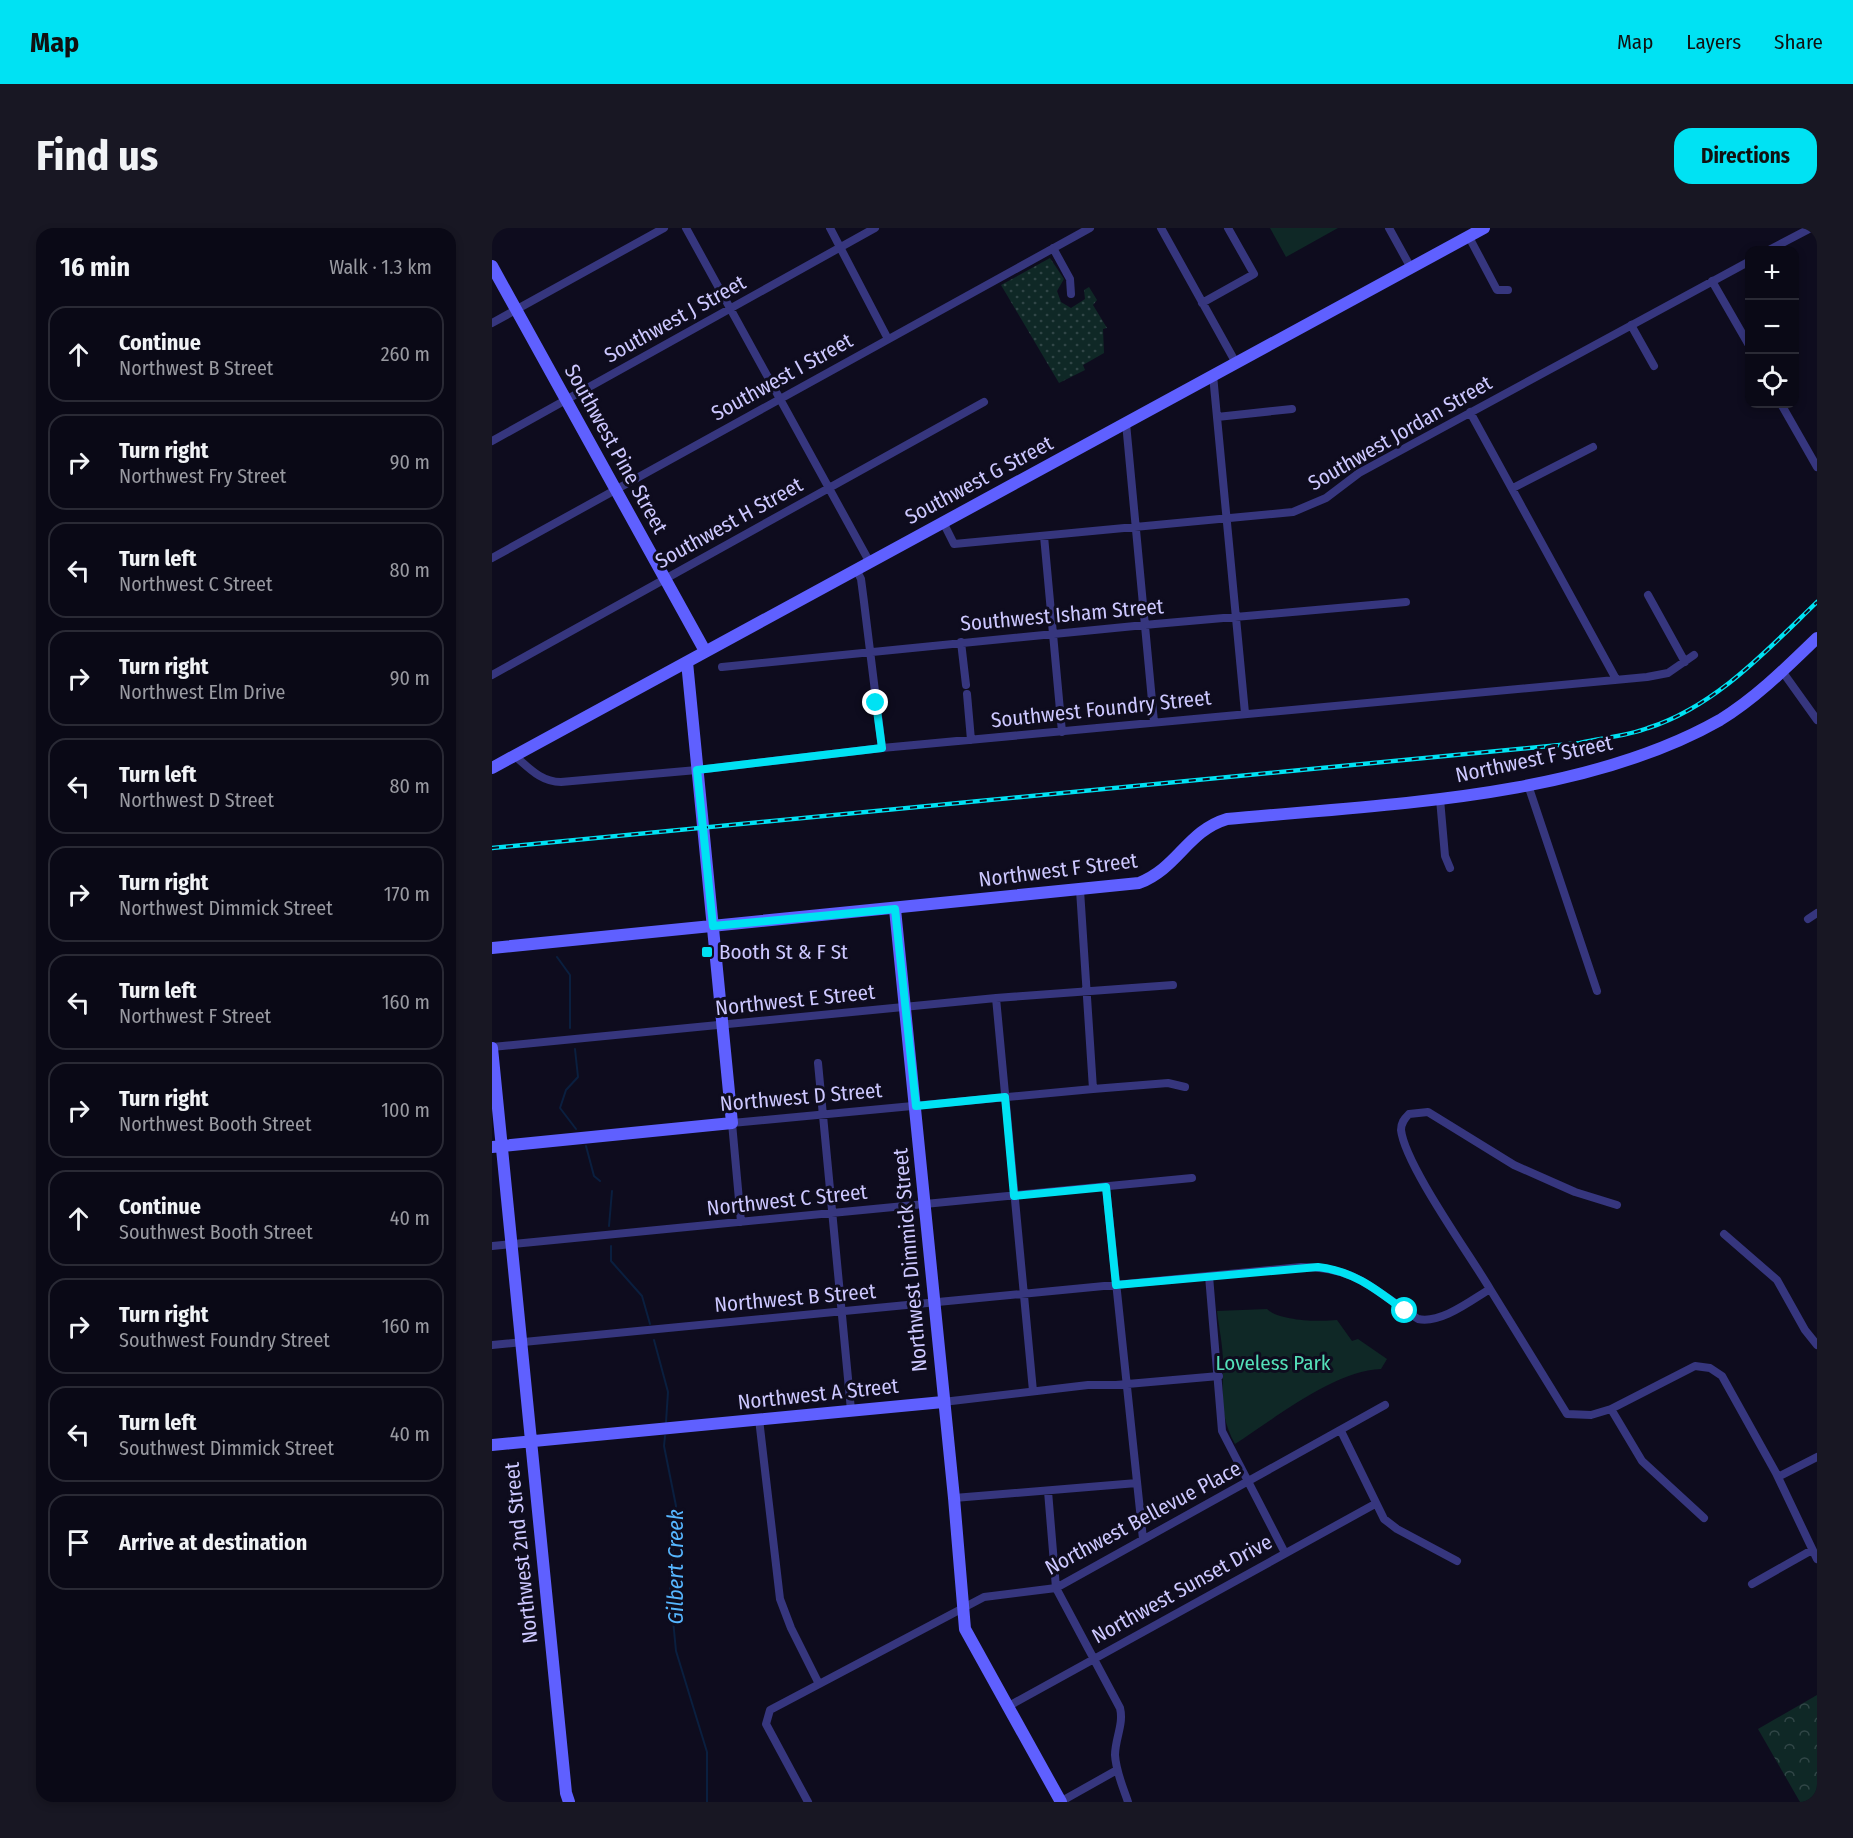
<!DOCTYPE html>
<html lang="en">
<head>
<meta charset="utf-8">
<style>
	:root { --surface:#0a0916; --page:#181723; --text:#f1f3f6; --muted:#999aa1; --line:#2a2a35; --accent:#00e2f3 }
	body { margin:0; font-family:"Fira Sans Condensed",sans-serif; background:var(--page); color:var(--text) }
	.controls { position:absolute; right:18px; top:18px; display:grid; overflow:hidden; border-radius:12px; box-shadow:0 3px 9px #0003 }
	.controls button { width:54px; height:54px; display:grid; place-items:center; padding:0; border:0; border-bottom:2px solid var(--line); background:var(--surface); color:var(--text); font:30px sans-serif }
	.stop { position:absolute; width:18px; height:18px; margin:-14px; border:4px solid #00e2f3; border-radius:50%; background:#fff }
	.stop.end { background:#00e2f3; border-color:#fff; box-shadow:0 2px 6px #0008 }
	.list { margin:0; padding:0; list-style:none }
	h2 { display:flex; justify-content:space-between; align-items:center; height:78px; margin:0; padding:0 24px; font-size:26px }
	h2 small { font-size:20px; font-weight:400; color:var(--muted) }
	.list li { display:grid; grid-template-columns:39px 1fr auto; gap:18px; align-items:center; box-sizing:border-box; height:96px; margin:0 12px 12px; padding:0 12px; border:2px solid var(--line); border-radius:18px }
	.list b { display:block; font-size:22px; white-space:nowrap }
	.list p { margin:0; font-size:20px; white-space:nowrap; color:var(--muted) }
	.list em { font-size:20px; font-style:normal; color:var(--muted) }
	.icon { flex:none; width:33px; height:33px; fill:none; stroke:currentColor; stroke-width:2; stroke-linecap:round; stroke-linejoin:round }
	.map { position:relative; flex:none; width:1325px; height:1574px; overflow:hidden; border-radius:18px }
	header { display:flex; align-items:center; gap:36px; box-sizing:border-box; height:84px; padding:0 30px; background:var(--accent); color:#111 }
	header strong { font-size:28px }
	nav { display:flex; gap:33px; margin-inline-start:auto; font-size:21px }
	.intro { display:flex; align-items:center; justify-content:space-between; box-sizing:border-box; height:144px; padding:0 36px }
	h1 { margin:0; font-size:42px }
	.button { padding:15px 27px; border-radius:18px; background:var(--accent); color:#111; font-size:21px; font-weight:700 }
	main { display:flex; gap:36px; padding:0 36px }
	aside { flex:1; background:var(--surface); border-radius:18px; box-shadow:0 3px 9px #0003 }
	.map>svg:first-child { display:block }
	.grass { fill:url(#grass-dots) }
	.forest { fill:url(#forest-crowns) }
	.park { fill:#0f2826 }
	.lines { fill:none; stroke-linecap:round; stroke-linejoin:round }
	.stream { stroke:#0a1f3f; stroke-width:2 }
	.street { stroke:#36367e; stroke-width:8 }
	.secondary { stroke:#5f60ff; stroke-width:12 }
	.rail-casing { stroke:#00e2f3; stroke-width:4.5 }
	.rail { stroke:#0e0c1e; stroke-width:2; stroke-dasharray:7; stroke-linecap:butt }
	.route { stroke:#00e2f3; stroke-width:8 }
	.poi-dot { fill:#00e2f3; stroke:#0e0c1e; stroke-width:2 }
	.labels { text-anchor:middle; stroke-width:6; stroke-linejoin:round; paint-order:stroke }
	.street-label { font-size:21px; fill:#cdc8ff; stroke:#0e0c1e }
	.poi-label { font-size:21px; fill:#cdc8ff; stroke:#0e0c1e; text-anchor:start }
	.park-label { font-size:21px; fill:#54e0b9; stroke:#0e0c1e }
	.water-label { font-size:22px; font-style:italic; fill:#56b6ff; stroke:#0e0c1e }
</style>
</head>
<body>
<header>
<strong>Map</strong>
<nav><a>Map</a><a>Layers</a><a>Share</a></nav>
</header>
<div class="intro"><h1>Find us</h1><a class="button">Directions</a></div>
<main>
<aside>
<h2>16 min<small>Walk · 1.3 km</small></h2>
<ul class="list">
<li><svg class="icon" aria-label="ahead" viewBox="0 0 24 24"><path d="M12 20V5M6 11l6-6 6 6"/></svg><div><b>Continue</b><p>Northwest B Street</p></div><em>260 m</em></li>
<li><svg class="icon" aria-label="right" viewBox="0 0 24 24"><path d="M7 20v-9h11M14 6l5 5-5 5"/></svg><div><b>Turn right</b><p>Northwest Fry Street</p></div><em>90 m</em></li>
<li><svg class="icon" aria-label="left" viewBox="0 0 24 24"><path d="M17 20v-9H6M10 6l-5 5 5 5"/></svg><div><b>Turn left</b><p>Northwest C Street</p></div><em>80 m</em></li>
<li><svg class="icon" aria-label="right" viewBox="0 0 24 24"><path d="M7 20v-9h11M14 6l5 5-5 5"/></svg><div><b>Turn right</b><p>Northwest Elm Drive</p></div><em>90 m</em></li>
<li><svg class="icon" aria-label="left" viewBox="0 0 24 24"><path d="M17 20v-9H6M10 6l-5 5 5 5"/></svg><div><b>Turn left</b><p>Northwest D Street</p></div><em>80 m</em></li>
<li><svg class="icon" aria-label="right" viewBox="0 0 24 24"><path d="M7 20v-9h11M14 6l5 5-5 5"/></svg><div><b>Turn right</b><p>Northwest Dimmick Street</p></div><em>170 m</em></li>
<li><svg class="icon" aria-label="left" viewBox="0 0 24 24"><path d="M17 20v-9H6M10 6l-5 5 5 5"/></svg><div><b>Turn left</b><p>Northwest F Street</p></div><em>160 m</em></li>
<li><svg class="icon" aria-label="right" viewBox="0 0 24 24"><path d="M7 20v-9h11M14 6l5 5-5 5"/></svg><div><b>Turn right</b><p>Northwest Booth Street</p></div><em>100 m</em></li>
<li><svg class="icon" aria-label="ahead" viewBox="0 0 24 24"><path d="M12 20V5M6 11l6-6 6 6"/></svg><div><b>Continue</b><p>Southwest Booth Street</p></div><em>40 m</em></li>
<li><svg class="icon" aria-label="right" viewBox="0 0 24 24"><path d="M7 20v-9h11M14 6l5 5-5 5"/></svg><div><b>Turn right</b><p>Southwest Foundry Street</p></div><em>160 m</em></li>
<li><svg class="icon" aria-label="left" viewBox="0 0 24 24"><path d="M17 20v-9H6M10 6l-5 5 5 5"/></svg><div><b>Turn left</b><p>Southwest Dimmick Street</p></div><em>40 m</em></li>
<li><svg class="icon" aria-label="arrive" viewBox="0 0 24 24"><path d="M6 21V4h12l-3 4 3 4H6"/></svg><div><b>Arrive at destination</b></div></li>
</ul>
</aside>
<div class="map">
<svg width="1325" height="1574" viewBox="0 0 1325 1574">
	<defs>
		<pattern id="grass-dots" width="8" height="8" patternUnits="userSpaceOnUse" patternTransform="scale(1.5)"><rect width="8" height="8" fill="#0f2826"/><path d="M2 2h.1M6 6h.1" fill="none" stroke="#314647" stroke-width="1.8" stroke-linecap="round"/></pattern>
		<pattern id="forest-crowns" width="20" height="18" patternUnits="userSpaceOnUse" patternTransform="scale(1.5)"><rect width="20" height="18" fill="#0f2826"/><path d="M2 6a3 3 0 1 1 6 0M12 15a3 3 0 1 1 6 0" fill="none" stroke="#314647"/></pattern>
	</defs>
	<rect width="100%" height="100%" fill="#0e0c1e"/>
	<path class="grass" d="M 558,30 L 572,51 L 565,63 L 569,74 L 579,80 L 593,71 L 592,62 L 597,59 L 605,72 L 601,77 L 615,100 L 611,101 L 612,125 L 591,137 L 593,142 L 567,155 L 509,57 Z"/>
	<path class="forest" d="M 1325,1467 L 1325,1574 L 1308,1574 L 1266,1501 Z"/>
	<path class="park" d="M 778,0 L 846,0 L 794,29 Z
		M 775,1081 C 787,1093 829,1094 845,1092 L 860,1113 L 866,1111 L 895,1131 L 889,1141 C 843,1142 782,1191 743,1216 C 727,1187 731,1167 731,1135 C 731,1118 727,1100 725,1083 Z"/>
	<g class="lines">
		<path class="stream" d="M 65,729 L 78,747 L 78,800
			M 83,821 L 86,849 L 74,862 L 68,880 L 84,901
			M 94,918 L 102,948 L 108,953
			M 117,998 L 120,963
			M 119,1018 L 119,1033 L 150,1068 L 158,1096
			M 162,1112 L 176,1164 L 174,1194
			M 173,1208 L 172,1218 L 184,1278 L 178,1361 L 184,1423 L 215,1524 L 215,1574"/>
		<path class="street" d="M 194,0 L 377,333
			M 338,0 L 396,111
			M 669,0 L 744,135
			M 897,0 L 919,40
			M 977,9 L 1005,62 L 1016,62
			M 561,20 L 578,51 L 579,66
			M 1277,22 L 1319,0
			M 1220,53 L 1258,119
			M 710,75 L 762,46 L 736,0
			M 0,95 L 172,0
			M 1139,97 L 1162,138
			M 721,147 L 753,485
			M 1289,176 L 1325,239
			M 978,184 L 1124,451
			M 725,189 L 800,181
			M 634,195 L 662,494
			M 0,213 L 383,0
			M 1021,260 L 1101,219
			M 451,294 L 462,316 L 801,284 L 834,270 L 867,245 L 1258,33
			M 552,308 L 570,504
			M 0,330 L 598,0
			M 364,341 L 369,351 L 372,374 L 390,520
			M 1156,367 L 1193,434
			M 469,414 L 474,457
			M 230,439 L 663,396 L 914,374
			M 1290,443 L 1325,492
			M 0,447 L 492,174
			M 475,466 L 479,512
			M 23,528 C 37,540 49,554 69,554 L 205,542 L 390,520 L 1155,449 L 1176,445 L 1202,427
			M 1036,557 L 1105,763
			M 948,571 L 953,628 L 958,640
			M 588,662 L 601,861
			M 1316,691 L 1325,685
			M 504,770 L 541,1163
			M 0,819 L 504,770 L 681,757
			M 326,835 L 359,1182
			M 614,959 L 651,1311
			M 249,994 L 240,895 L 601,861 L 676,855 L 693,859
			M 1232,1006 L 1285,1052 L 1313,1102 L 1325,1117
			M 0,1018 L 700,950
			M 717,1048 L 730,1203 L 793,1325
			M 998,1061 C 978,1027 913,937 909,902 C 909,895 912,891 917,886 L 936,884 L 1022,937 L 1083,964 L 1125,977
			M 0,1117 L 809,1039 C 866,1039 881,1062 926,1091 C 949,1096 978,1073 998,1061 L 1075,1186 L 1099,1187 L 1119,1181 L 1203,1138 L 1218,1140 L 1230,1148 L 1284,1245 L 1325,1331
			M 451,1174 L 596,1157 L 624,1157 L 727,1148
			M 1119,1181 L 1150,1233 L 1212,1290
			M 267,1191 L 288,1371 L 299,1400 L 327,1456
			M 849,1203 L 892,1291 L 905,1301 L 965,1333
			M 1286,1249 L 1325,1229
			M 556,1263 L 564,1360 L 628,1480 C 632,1496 623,1511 623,1527 C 624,1544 631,1559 636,1574
			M 462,1270 L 645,1255
			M 1260,1356 L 1320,1322
			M 515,1479 L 883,1276
			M 316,1574 L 274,1496 L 278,1482 L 492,1369 L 564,1360 L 893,1177
			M 568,1574 L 625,1542"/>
		<path class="secondary" d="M 0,38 L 213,423
			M 0,540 L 992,0
			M 403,681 L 462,1270 L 473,1401 L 569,1574
			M 0,720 L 647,655 C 686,640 695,603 735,591 C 892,576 1089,571 1228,492 C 1264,470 1295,439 1325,410
			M 0,820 L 74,1565 L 77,1574
			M 0,919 L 240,895 L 195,434
			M 0,1217 L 451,1174"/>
		<defs>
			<path id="rail" d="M 0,620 L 1088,515 C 1110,510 1135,508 1156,500 C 1224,478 1275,422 1325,374"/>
		</defs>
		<use href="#rail" class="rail-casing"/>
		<use href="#rail" class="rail"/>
	</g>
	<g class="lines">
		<path class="route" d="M 384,475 L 390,520 L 205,542 L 221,698 L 403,681 L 424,878 L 513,869 L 522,968 L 614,959 L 624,1057 L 826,1039 C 862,1043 885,1062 913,1083"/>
	</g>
	<rect class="poi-dot" x="209" y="718" width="12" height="12" rx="3"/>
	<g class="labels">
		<g class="street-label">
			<text transform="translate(183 91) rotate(-29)" y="7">Southwest J Street</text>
			<text transform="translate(290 149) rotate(-29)" y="7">Southwest I Street</text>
			<text transform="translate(908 205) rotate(-30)" y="7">Southwest Jordan Street</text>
			<text transform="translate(124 221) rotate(61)" y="7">Southwest Pine Street</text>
			<text transform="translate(487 252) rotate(-28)" y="7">Southwest G Street</text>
			<text transform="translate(237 295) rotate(-29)" y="7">Southwest H Street</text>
			<text transform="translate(570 387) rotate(-5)" y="7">Southwest Isham Street</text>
			<text transform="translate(609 481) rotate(-6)" y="7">Southwest Foundry Street</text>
			<text transform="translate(1042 531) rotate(-12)" y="7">Northwest F Street</text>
			<text transform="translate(566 642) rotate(-7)" y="7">Northwest F Street</text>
			<text transform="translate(303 772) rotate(-6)" y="7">Northwest E Street</text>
			<text transform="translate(309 869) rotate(-5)" y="7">Northwest D Street</text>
			<text transform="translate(295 972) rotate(-6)" y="7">Northwest C Street</text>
			<text transform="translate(418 1032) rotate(-95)" y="7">Northwest Dimmick Street</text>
			<text transform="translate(303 1070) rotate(-5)" y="7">Northwest B Street</text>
			<text transform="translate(326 1166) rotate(-6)" y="7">Northwest A Street</text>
			<text transform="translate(651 1290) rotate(-28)" y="7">Northwest Bellevue Place</text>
			<text transform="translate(29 1325) rotate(-96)" y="7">Northwest 2nd Street</text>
			<text transform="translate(690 1361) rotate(-29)" y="7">Northwest Sunset Drive</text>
		</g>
		<g class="poi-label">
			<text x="227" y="731">Booth St &amp; F St</text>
		</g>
		<g class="park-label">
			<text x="781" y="1142">Loveless Park</text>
		</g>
		<g class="water-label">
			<text transform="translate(183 1339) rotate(-90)" y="8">Gilbert Creek</text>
		</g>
	</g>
</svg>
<div class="controls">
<button>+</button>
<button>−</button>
<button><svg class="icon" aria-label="locate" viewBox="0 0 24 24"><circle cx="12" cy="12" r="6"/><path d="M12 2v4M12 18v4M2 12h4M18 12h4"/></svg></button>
</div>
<div class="stop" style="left:913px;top:1083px"></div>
<div class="stop end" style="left:384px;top:475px"></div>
</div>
</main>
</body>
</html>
